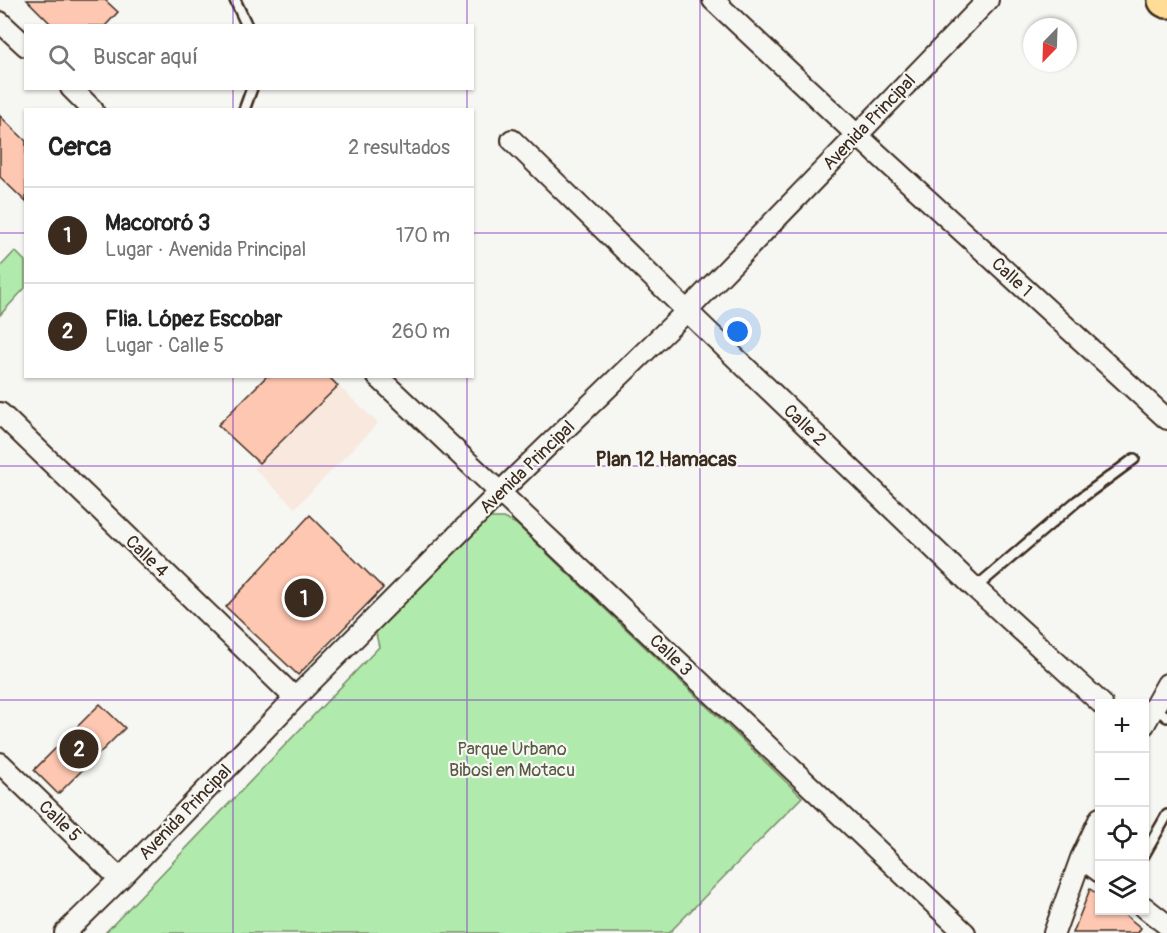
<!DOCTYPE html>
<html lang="es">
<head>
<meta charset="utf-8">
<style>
	:root { --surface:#fff; --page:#f6f6f6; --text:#222; --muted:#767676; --line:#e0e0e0; --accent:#3b2a1e }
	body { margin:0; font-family:Pangolin,sans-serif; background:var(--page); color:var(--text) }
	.controls { position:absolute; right:18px; bottom:18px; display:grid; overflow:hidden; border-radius:0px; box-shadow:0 2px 4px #0004 }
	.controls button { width:54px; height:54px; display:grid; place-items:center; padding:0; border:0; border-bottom:2px solid var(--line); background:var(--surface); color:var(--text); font:30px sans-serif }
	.compass { position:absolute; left:1023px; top:18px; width:54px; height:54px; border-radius:50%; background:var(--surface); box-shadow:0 2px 4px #0004; rotate:203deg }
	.you { position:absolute; left:738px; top:332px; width:21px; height:21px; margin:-15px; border:4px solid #fff; border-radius:50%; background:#1a73e8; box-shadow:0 0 0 9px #1a73e833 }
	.badge { display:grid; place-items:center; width:39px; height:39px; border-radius:50%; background:var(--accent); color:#fff; font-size:20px; font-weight:700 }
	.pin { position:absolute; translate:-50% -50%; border:3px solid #fff; box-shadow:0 2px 6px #0006 }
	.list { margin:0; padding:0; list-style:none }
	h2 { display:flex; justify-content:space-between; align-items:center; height:78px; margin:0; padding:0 24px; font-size:26px }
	h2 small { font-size:20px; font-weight:400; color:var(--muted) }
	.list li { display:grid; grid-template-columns:39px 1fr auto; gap:18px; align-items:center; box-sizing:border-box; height:96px; padding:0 24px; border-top:2px solid var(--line) }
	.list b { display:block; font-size:22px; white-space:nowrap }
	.list p { margin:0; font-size:20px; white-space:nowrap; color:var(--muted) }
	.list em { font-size:20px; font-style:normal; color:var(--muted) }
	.icon { flex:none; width:33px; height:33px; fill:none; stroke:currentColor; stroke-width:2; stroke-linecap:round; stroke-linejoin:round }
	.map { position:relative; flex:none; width:1167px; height:933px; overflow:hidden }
	.search { position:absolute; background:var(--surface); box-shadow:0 2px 4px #0004; left:24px; top:24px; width:450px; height:66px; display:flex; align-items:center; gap:15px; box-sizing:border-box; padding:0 21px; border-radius:0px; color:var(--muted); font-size:22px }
	.panel { position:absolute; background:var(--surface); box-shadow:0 2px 4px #0004; left:24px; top:108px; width:450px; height:270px; border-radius:0px }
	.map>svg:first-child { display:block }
	.built { fill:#f8e8de }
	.green { fill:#b1eaad; stroke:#768a66; stroke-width:1.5 }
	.building { fill:#fec7b1; stroke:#3b2a1e; stroke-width:1.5 }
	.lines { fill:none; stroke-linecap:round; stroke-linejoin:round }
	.lane-casing { stroke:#3b2a1e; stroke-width:14 }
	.street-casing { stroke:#3b2a1e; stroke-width:24 }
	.highway-casing { stroke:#3b2a1e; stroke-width:38 }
	.lane { stroke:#f6f6f2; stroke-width:9 }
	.street { stroke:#f6f6f2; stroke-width:20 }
	.highway { stroke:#ffdd96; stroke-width:33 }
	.grid { fill:none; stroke:#7b2cbf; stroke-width:1.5; stroke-opacity:0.55 }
	.labels { text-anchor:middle; stroke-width:4.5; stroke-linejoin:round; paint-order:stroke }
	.street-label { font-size:18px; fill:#3b2a1e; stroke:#f6f6f2 }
	.park-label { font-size:18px; fill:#585a42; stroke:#f6f6f2 }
	.neighbourhood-label { font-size:20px; font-weight:bold; fill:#3b2a1e; stroke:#f6f6f2 }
</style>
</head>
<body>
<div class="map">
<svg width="1167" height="933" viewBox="0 0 1167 933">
	<rect width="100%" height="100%" fill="#f6f6f2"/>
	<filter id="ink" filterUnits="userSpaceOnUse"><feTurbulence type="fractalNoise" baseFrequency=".0167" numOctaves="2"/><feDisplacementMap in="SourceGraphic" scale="12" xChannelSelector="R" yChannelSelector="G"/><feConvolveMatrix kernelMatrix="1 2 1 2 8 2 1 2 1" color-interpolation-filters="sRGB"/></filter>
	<g filter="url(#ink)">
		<path class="built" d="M 338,386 L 378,423 L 295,508 L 254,468 Z"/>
		<path class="green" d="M 15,251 L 25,261 L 25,288 L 0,315 L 0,267 Z
			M 488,518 L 503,518 L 516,524 L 802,797 L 669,933 L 105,933 L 379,647 L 375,629 Z"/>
		<path class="building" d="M 27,0 L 105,0 L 118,12 L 105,26 L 53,26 Z
			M 0,116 L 26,141 L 26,202 L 0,177 Z
			M 267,376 L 328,376 L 338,386 L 259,463 L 218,425 Z
			M 310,515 L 383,588 L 298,675 L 226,607 Z
			M 100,704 L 125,728 L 58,794 L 34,770 Z
			M 1090,889 L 1100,896 L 1100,910 L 1119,910 L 1141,928 L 1138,933 L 1073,933 Z"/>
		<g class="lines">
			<defs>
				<path id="lane" d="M 235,0 L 247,26
					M 244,110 L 252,88
					M 975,588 L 1077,501 L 1134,459
					M 1154,707 L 1167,717
					M 1144,855 L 1167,815"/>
				<path id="street" d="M 713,0 L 857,135 L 1167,419
					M 0,22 L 26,46
					M 71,88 L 93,110
					M 512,140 L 687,311 L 975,588 L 1102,704
					M 377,376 L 965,933
					M 0,413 L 295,698
					M 1144,725 L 1167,684
					M 0,763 L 120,879
					M 1081,858 L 1100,872
					M 1144,907 L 1167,925
					M 65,933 L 120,879 L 295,698 L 500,492 L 687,311 L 988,0
					M 1054,933 L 1081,858 L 1100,818"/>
				<path id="highway" d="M 1165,0 L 1167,1"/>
			</defs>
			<use href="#lane" class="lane-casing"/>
			<use href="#street" class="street-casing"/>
			<use href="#highway" class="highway-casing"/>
			<use href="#lane" class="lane"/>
			<use href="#street" class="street"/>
			<use href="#highway" class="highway"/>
		</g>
	</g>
	<path class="grid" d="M 233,0 L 233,26M 467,0 L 467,26M 700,0 L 700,933M 934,0 L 934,933M 233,88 L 233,110M 467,88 L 467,110M 0,233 L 26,233M 472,233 L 1167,233M 233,376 L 233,933M 467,376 L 467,933M 0,466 L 1167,466M 0,700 L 1167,700"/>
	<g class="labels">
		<g class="street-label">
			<text transform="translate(869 122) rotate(-46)" y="6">Avenida Principal</text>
			<text transform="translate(1012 277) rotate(43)" y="6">Calle 1</text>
			<text transform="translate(805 425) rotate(44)" y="6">Calle 2</text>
			<text transform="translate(527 467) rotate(-44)" y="6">Avenida Principal</text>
			<text transform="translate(147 556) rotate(44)" y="6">Calle 4</text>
			<text transform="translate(671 655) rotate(44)" y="6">Calle 3</text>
			<text transform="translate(185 812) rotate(-46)" y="6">Avenida Principal</text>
			<text transform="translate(60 821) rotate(44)" y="6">Calle 5</text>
		</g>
		<g class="park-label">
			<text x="512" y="755">Parque Urbano<tspan x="512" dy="21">Bibosi en Motacu</tspan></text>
		</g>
		<g class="neighbourhood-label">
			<text x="666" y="466">Plan 12 Hamacas</text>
		</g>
	</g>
</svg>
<div class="controls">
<button>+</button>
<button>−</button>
<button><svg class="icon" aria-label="locate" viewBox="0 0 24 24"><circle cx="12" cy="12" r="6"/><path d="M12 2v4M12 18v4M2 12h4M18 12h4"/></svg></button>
<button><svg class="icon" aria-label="layers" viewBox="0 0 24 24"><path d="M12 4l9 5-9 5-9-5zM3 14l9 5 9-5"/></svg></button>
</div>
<svg class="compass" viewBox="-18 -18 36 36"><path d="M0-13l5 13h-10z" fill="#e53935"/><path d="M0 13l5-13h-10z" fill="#767676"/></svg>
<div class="you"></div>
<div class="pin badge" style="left:304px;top:598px">1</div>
<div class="pin badge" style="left:79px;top:749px">2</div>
<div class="search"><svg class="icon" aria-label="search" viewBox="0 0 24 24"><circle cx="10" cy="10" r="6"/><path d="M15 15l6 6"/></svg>Buscar aquí</div>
<section class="panel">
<h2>Cerca<small>2 resultados</small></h2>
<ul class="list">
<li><span class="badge">1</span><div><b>Macororó 3</b><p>Lugar · Avenida Principal</p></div><em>170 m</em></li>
<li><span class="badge">2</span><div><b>Flia. López Escobar</b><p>Lugar · Calle 5</p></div><em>260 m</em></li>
</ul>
</section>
</div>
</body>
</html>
